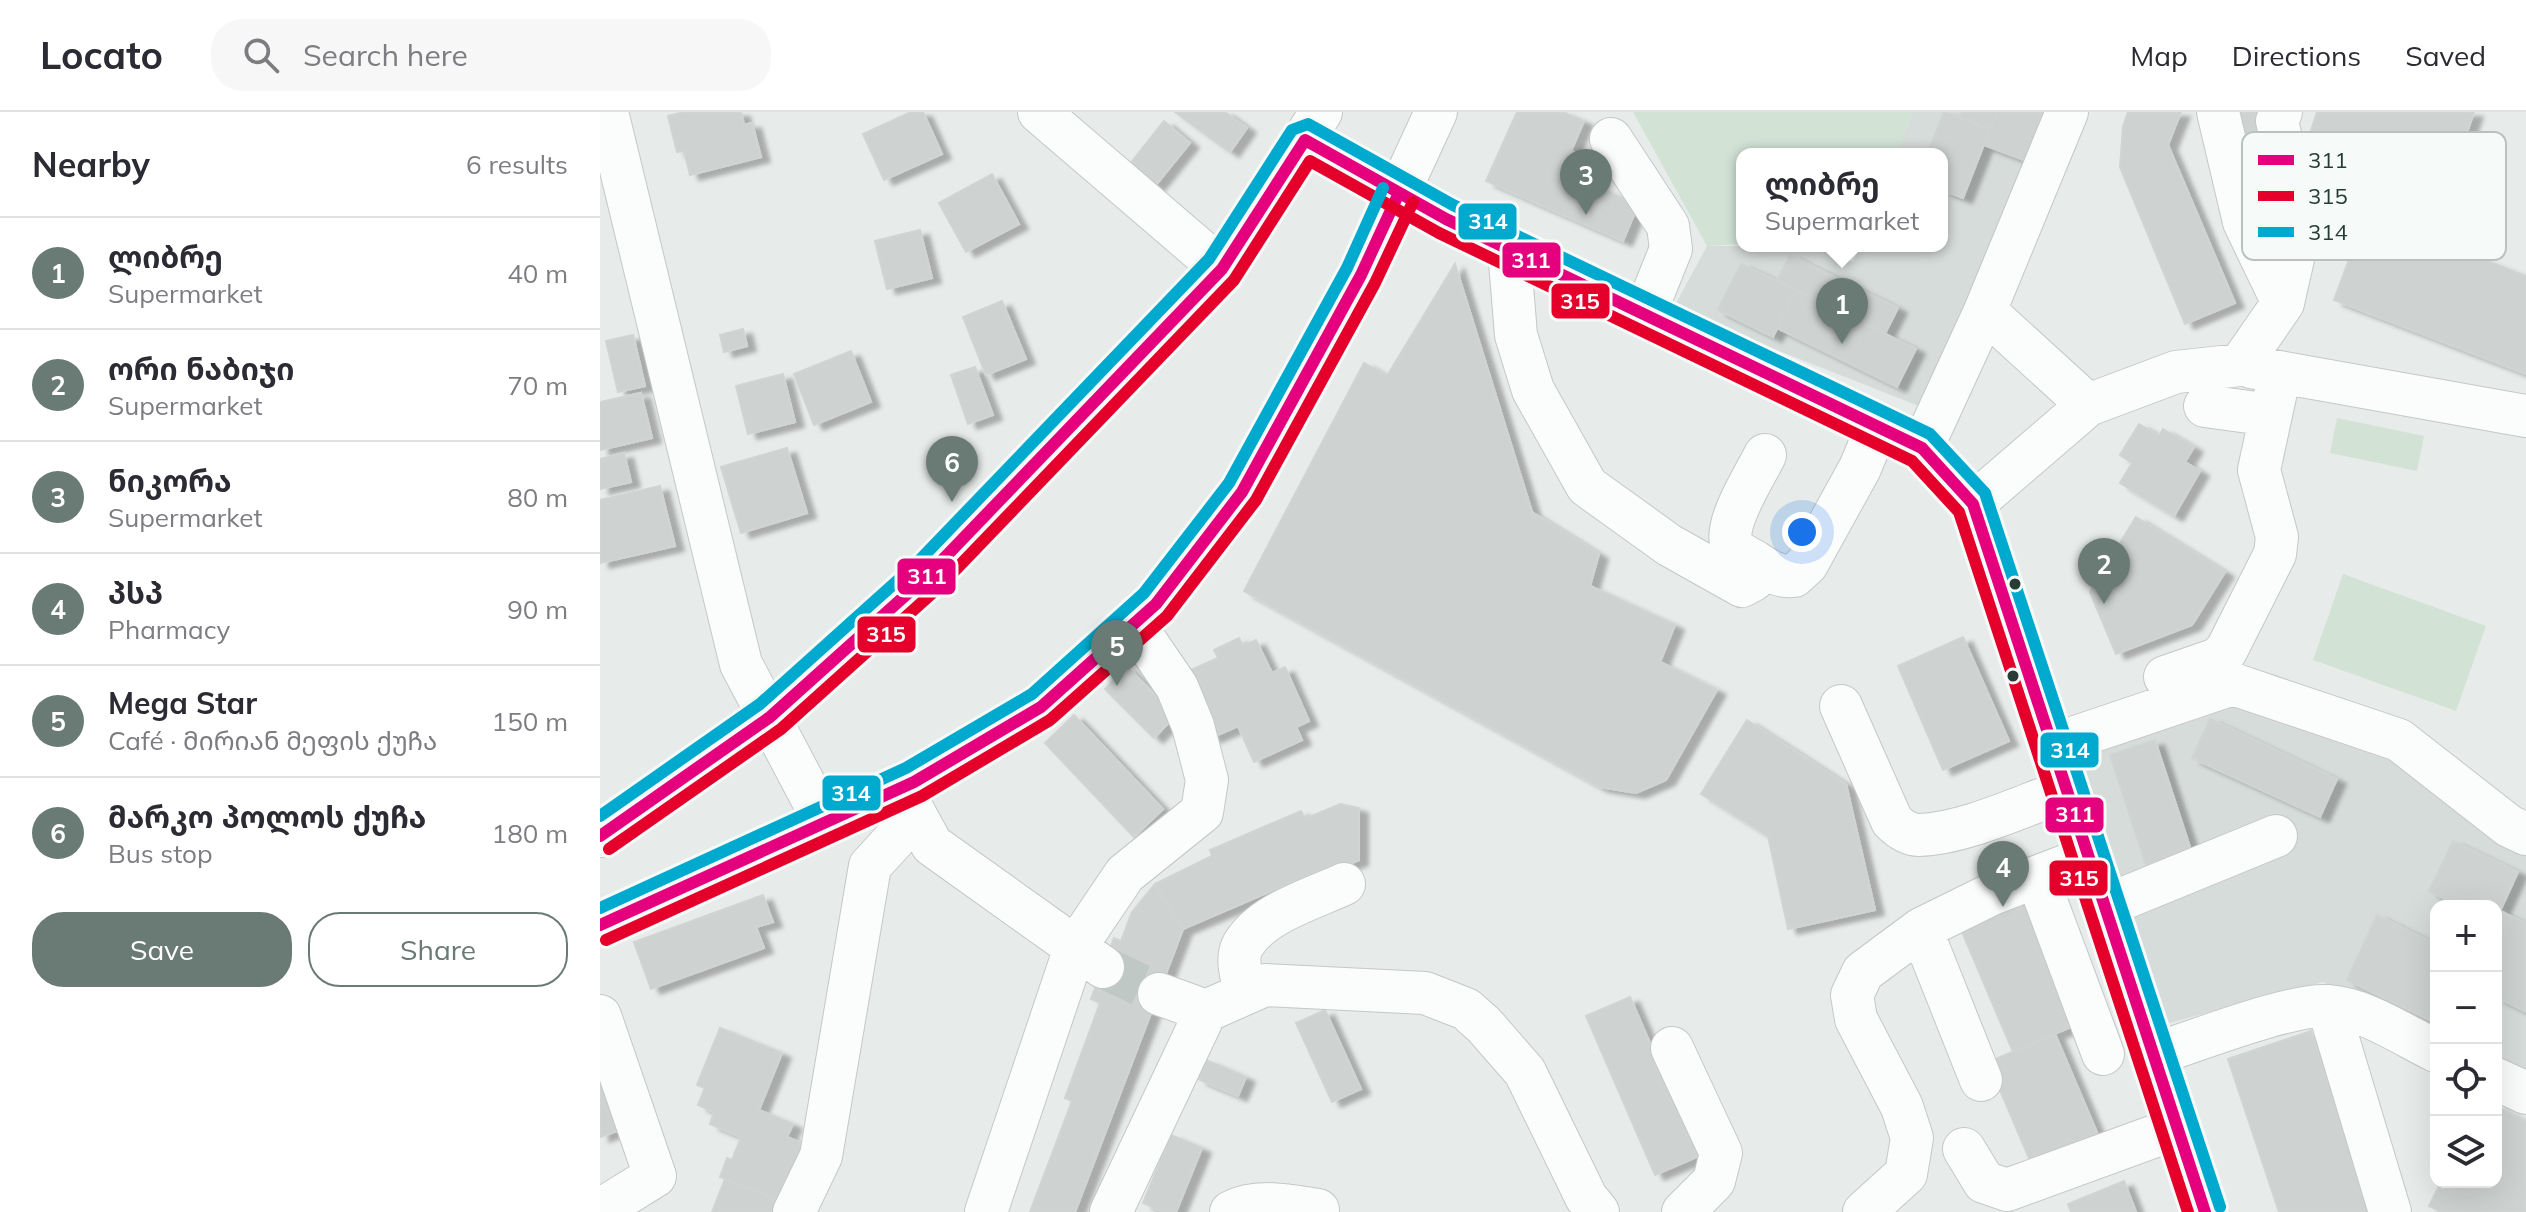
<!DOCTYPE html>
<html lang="en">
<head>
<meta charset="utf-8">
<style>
	:root { --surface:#fff; --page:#f7f7f7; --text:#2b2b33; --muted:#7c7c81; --line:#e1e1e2; --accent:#6a7a75 }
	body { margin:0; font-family:Mulish,"Noto Sans Georgian",sans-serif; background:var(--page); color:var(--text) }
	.controls { position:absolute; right:24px; bottom:24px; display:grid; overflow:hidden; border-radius:16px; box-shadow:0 8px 32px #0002 }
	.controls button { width:72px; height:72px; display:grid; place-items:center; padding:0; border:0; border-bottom:2px solid var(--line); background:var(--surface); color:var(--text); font:40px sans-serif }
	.you { position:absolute; left:1202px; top:420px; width:28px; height:28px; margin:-20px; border:6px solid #fff; border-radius:50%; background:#1a73e8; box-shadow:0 0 0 12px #1a73e833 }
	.badge { display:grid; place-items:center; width:52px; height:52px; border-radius:50%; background:var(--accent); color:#fff; font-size:26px; font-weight:700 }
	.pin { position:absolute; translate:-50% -66px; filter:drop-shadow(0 2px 4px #0008) }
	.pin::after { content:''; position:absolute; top:42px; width:28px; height:24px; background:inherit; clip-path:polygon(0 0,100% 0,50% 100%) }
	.popup { position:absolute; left:1136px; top:36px; width:212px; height:104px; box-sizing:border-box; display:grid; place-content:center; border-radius:16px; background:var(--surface); filter:drop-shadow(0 2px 6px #0005); font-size:26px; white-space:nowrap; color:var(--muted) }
	.popup b { font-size:30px; color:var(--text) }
	.popup::after { content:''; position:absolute; left:50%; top:100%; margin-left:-16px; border:16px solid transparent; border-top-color:var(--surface) }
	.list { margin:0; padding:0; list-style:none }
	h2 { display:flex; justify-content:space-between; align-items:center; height:104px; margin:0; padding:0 32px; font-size:34px }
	h2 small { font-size:26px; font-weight:400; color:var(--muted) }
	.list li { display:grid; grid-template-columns:52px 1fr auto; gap:24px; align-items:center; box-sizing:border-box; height:112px; padding:0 32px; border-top:2px solid var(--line) }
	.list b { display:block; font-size:30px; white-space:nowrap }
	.list p { margin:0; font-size:26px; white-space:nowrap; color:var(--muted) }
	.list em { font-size:26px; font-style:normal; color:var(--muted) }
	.actions { display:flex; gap:16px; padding:24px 32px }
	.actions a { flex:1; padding:18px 0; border:2px solid var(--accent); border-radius:32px; text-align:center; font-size:28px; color:var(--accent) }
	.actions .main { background:var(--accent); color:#fff }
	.icon { flex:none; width:44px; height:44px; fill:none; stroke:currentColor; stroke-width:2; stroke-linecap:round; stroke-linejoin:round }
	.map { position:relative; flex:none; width:1926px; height:1100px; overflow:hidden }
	header { display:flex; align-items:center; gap:48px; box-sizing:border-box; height:112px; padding:0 40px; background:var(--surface); border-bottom:2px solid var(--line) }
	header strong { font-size:38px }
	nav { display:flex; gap:44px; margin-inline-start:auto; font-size:28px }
	.search { width:560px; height:72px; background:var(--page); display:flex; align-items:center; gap:20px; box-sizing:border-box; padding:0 28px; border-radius:32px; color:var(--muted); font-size:30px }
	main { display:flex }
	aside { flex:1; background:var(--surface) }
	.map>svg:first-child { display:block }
	.built { fill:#d6dcd9 }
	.green { fill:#d2e3d6 }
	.building { fill:#ced3d1; stroke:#d0d4d2; stroke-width:2; filter:url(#shadow) }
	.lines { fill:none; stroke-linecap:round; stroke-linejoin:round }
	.minor-tunnel { stroke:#c0c8c5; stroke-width:42; stroke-dasharray:42 21; stroke-linecap:butt }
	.minor-casing { stroke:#c4c8c6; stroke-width:44 }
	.minor { stroke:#fbfcfc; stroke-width:42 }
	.bus-1-casing { stroke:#f6faf8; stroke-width:18 }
	.bus-2-casing { stroke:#f6faf8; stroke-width:18 }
	.bus-3-casing { stroke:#f6faf8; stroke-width:18 }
	.bus-1 { stroke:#e5007d; stroke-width:12 }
	.bus-2 { stroke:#e4002b; stroke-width:12 }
	.bus-3 { stroke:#00a9ce; stroke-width:12 }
	.bus-dot { fill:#263d36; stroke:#f6faf8; stroke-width:3 }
	.key { fill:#f6faf8; stroke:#b8c1be; stroke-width:2 }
	.key-label { font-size:22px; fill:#263d36 }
	.line-badge { stroke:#f6faf8; stroke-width:3 }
	.badge-label { font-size:22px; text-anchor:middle; font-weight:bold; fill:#fff }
</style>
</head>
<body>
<header>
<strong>Locato</strong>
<div class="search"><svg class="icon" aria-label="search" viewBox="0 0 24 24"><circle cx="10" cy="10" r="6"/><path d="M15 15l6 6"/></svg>Search here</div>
<nav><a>Map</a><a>Directions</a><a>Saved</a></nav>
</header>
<main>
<aside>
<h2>Nearby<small>6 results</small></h2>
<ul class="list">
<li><span class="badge">1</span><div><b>ლიბრე</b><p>Supermarket</p></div><em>40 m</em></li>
<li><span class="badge">2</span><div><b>ორი ნაბიჯი</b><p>Supermarket</p></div><em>70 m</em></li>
<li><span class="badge">3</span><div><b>ნიკორა</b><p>Supermarket</p></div><em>80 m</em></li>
<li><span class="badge">4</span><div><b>პსპ</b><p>Pharmacy</p></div><em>90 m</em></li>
<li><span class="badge">5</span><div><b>Mega Star</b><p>Café · მირიან მეფის ქუჩა</p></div><em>150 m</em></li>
<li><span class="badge">6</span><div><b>მარკო პოლოს ქუჩა</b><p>Bus stop</p></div><em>180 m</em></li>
</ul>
<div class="actions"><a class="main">Save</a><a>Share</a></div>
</aside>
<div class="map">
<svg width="1926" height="1100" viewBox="0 0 1926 1100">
	<defs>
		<filter id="shadow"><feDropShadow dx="9" dy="5" stdDeviation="2" flood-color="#0004"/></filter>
	</defs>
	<rect width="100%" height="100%" fill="#e7ebe9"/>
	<path class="built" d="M 1313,0 L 1446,0 L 1324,296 L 1073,197 L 1107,134 L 1214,134 L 1253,150 L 1260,134 L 1342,134 L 1342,42 L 1296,42 Z
		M 1622,587 L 1800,641 L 1926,731 L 1926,959 L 1896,954 L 1896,794 L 1836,794 L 1836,925 L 1723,870 L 1569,911 L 1554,900 L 1477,650 L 1482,639 Z"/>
	<path class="green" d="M 1033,0 L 1313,0 L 1296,42 L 1142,42 L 1142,132 L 1107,134 Z
		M 1737,306 L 1824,324 L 1817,359 L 1730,341 Z
		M 1743,462 L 1886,514 L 1856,599 L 1713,548 Z"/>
	<path class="building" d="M 84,0 L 141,0 L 144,13 L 152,11 L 161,45 L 90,63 L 84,39 L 77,40 L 68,4 Z
		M 311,0 L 323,0 L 342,42 L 284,68 L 263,22 Z
		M 575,0 L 625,0 L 647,16 L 630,40 Z
		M 917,0 L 963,0 L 984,9 L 971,39 L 1003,53 L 994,74 L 1038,93 L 1023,129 L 886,69 Z
		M 1344,0 L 1390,17 L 1363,86 L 1342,78 L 1342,42 L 1327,42 Z
		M 1362,0 L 1397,0 L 1390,17 L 1360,5 Z
		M 1397,0 L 1448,0 L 1429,50 L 1384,33 Z
		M 1528,0 L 1581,0 L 1568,33 L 1635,191 L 1585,212 L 1520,55 L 1523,15 Z
		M 1631,0 L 1668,0 L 1675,78 L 1645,83 Z
		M 1717,0 L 1874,0 L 1849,73 L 1709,25 Z
		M 564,9 L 590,31 L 555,74 L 529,53 Z
		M 392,62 L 419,112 L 366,140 L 339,91 Z
		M 1766,102 L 1926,164 L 1926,262 L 1734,188 Z
		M 320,118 L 332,166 L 287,177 L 275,129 Z
		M 1190,143 L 1298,196 L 1285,222 L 1177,169 Z
		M 855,152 L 932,400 L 999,442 L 990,474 L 1075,513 L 1060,550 L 1117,578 L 1066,668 L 1036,681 L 1000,675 L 644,479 L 764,251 L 787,264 Z
		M 1141,152 L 1196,178 L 1173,225 L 1118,198 Z
		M 1196,178 L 1316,237 L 1297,275 L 1177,216 Z
		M 402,189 L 426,247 L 386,263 L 363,205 Z
		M 143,217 L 147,234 L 124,240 L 120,223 Z
		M 33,223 L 45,274 L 18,280 L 6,229 Z
		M 251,239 L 271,290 L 214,313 L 194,262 Z
		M 375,255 L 393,303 L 368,312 L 351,263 Z
		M 183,262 L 195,310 L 148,322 L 136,274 Z
		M 41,281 L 52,326 L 0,338 L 0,290 Z
		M 1539,312 L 1559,324 L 1563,317 L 1594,335 L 1585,350 L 1600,359 L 1574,404 L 1520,371 L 1532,351 L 1520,343 Z
		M 187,336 L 207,401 L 141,421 L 121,355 Z
		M 24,341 L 31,370 L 0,377 L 0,347 Z
		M 60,374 L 75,434 L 0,451 L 0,388 Z
		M 1536,405 L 1625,460 L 1592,513 L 1516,542 L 1490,480 Z
		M 1363,525 L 1409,629 L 1343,658 L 1298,554 Z
		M 639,526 L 643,534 L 656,528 L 672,561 L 685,555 L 709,609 L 696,615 L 702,628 L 654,650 L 638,614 L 611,626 L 582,562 L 618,546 L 614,538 Z
		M 527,555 L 576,603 L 554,626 L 505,577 Z
		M 474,603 L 563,697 L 534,725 L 445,631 Z
		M 1610,607 L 1737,667 L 1720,705 L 1592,646 Z
		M 1147,608 L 1246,672 L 1275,798 L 1188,817 L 1168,724 L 1101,682 Z
		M 1555,628 L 1591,738 L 1546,753 L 1510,643 Z
		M 740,692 L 759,696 L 759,748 L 743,755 L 741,749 L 583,817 L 555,772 L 612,744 L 610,738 L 701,699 L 705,707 Z
		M 1853,729 L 1918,760 L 1896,808 L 1896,794 L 1860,794 L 1829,779 Z
		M 555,772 L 583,817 L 475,1100 L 430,1100 L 472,989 L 465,986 L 500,891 L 491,887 L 514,826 L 521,829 L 532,800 Z
		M 163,783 L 173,810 L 156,815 L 164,836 L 51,877 L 34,830 Z
		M 1427,787 L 1480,911 L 1413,940 L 1360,815 Z
		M 1900,799 L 1926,811 L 1926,900 L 1896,885 L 1896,808 Z
		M 1777,803 L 1836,832 L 1836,911 L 1747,868 Z
		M 1030,885 L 1099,1044 L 1055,1063 L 986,904 Z
		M 725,898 L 761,977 L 732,990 L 696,911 Z
		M 120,916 L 182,941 L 159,998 L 193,1012 L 187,1025 L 209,1034 L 186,1092 L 120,1065 L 127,1046 L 132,1048 L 141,1025 L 110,1012 L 114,1000 L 98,993 L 105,976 L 97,973 Z
		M 1711,919 L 1772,1100 L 1679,1100 L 1628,947 Z
		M 1455,922 L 1501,1030 L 1434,1058 L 1388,950 Z
		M 606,948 L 646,965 L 638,984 L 598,967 Z
		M 0,962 L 20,1018 L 0,1025 Z
		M 1896,994 L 1926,1010 L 1926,1100 L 1842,1100 L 1829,1094 L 1841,1070 L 1896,1070 Z
		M 571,1023 L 602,1036 L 576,1100 L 564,1100 L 543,1091 Z
		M 125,1067 L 178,1088 L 174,1100 L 112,1100 Z
		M 1524,1069 L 1536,1100 L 1471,1100 L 1468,1092 Z"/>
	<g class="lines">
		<path class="minor-tunnel" d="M 503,855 L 559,882"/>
		<defs>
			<path id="minor" d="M 7,0 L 141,552 L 226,713
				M 439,0 L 622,157
				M 1618,0 L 1644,110 L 1683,191
				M 1011,27 L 1068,114 L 1071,137 L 1044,204
				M 705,28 L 846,107 L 1322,336 L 1373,392 L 1605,1100
				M 909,138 L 916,223 L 933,278 L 987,374 L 1069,433 L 1142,474 L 1153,468 L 1161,454
				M 1385,199 L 1488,293
				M 1651,255 L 1926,304
				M 1605,294 L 1671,303
				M 1322,336 L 1385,199 L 1467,0
				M 1165,343 C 1156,362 1120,417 1133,435 C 1138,441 1147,445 1154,449 C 1166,457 1179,466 1194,464 L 1207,452 L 1260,356 L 1277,315
				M 1373,392 L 1488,293 L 1576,260 L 1640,253 L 1683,191 L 1701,111 L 1677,9 L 1681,0
				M 1565,565 L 1617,547 L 1626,539 L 1675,442 L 1677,425 L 1659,358 L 1680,261
				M 1241,594 L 1292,709 C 1300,717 1308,723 1319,723 C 1364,722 1424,693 1467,678
				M 1452,633 L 1633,572 L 1799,628 L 1909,714 L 1926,722
				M 303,680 L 332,733 L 503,855
				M 0,724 L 170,605 L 327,464 L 622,157 L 721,0
				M 1437,765 L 1503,942
				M 1505,794 L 1676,724
				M 0,813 L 226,713 L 314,670 L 441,595 L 556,492 L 642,380 L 761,163 L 836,0
				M 1321,817 L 1381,968
				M 646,881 C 642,866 635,847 643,833 C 662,801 712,787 744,772
				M 559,882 L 606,899
				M 1728,894 L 1790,1100
				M 0,904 L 55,1064 L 0,1098
				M 1072,936 L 1121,1041 L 1114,1069 L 1083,1100
				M 1555,942 C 1596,929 1689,892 1727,894 C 1764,896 1803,923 1836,939
				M 1896,967 L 1926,981
				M 1364,1037 L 1384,1070 L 1407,1078 L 1577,1016
				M 194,1100 L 221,1044 L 270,754 L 314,706
				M 386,1100 L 475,836 L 525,762 L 602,700 L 607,668 L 593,614 L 577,575 L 534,512
				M 511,1100 L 606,899 L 665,873 L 825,881 L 866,897 L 884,913 L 925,960 L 986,1085 L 998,1100
				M 631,1100 C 658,1086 689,1094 718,1098
				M 1264,1100 L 1306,1062 L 1312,1026 L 1302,995 L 1256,907 L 1252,883 L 1263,860 L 1321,817 L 1394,781 L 1489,745"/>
		</defs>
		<use href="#minor" class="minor-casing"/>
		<use href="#minor" class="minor"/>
		<defs>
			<path id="bus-1" d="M 0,724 L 170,605 L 327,464 L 622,157 L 705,28 L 846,107 L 1322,336 L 1373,392 L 1605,1100
				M 0,813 L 314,670 L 441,595 L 556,492 L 642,380 L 761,163 L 798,83"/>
			<path id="bus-2" d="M 9,737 L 181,617 L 339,475 L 634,168 L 710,49 L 839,121 L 1312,349 L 1359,400 L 1588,1100
				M 6,828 L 322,684 L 450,608 L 567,504 L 656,388 L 775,171 L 813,90"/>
			<path id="bus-3" d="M 0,704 L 160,592 L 316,452 L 609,147 L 692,18 L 708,12 L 853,93 L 1330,322 L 1385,381 L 1620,1095
				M 0,796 L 306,656 L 432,582 L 544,481 L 629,371 L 747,156 L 783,76"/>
		</defs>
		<use href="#bus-1" class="bus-1-casing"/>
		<use href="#bus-2" class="bus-2-casing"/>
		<use href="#bus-3" class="bus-3-casing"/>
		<use href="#bus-1" class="bus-1"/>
		<use href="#bus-2" class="bus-2"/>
		<use href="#bus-3" class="bus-3"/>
	</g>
	<g class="bus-dot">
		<circle cx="1415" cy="472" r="7"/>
		<circle cx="1413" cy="564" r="7"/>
	</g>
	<rect x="1642" y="20" width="264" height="128" rx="12" class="key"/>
	<rect x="1658" y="43" width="36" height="10" fill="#e5007d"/>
	<rect x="1658" y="79" width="36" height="10" fill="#e4002b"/>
	<rect x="1658" y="115" width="36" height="10" fill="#00a9ce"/>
	<g class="key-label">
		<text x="1708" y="56">311</text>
		<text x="1708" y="92">315</text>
		<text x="1708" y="128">314</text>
	</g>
	<g class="line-badge">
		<rect x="857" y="90" width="61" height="39" rx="8" fill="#00a9ce"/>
		<rect x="901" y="129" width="61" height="38" rx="8" fill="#e5007d"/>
		<rect x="950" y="170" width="61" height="38" rx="8" fill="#e4002b"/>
		<rect x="296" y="445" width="61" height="39" rx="8" fill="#e5007d"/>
		<rect x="256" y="503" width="61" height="39" rx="8" fill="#e4002b"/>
		<rect x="1439" y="619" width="61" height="38" rx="8" fill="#00a9ce"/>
		<rect x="221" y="662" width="61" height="38" rx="8" fill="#00a9ce"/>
		<rect x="1444" y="684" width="61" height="38" rx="8" fill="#e5007d"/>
		<rect x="1448" y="747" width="61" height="38" rx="8" fill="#e4002b"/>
	</g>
	<g class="badge-label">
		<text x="888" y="117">314</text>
		<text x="931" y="156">311</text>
		<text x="980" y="197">315</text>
		<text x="327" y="472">311</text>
		<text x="286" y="530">315</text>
		<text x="1470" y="646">314</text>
		<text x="251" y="689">314</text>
		<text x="1475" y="710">311</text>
		<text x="1479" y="774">315</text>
	</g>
</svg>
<div class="controls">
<button>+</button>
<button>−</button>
<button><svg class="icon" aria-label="locate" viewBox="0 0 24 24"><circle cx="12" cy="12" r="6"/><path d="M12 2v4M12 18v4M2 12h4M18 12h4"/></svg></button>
<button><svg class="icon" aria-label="layers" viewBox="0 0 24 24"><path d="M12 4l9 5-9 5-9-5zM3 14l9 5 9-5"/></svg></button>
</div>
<div class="you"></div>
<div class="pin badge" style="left:1242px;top:232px">1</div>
<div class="popup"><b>ლიბრე</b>Supermarket</div>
<div class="pin badge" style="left:1504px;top:492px">2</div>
<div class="pin badge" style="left:986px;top:103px">3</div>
<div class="pin badge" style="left:1403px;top:795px">4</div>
<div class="pin badge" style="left:517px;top:574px">5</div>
<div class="pin badge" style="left:352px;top:390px">6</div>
</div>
</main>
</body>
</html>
